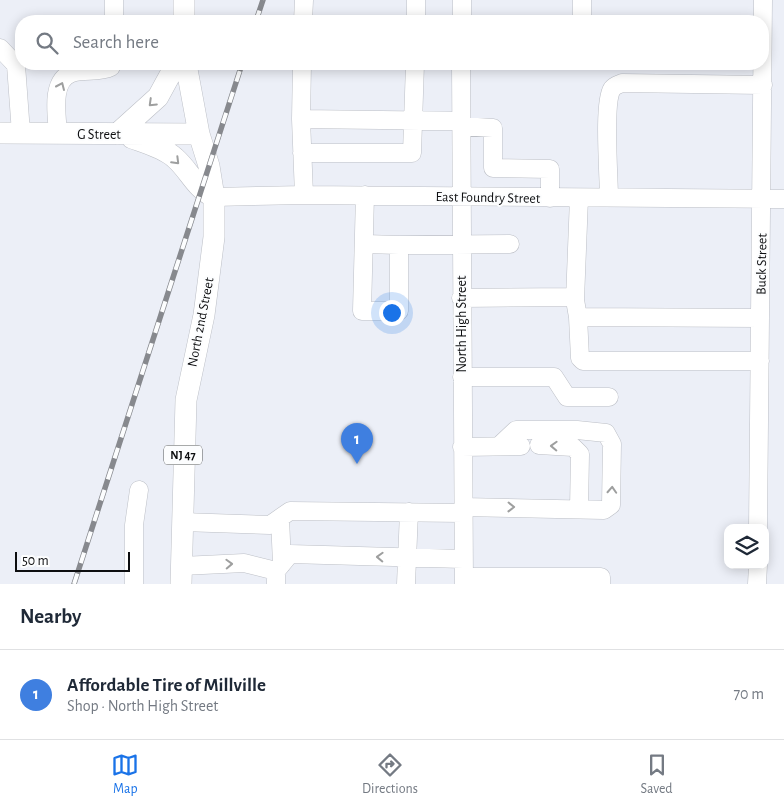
<!DOCTYPE html>
<html lang="en">
<head>
<meta charset="utf-8">
<style>
	:root { --surface:#fff; --page:#f6f6f7; --text:#1f2937; --muted:#747a83; --line:#e0e1e3; --accent:#1a73e8 }
	body { margin:0; font-family:"Alegreya Sans",sans-serif; background:var(--page); color:var(--text) }
	.controls { position:absolute; right:15px; bottom:15px; display:grid; overflow:hidden; border-radius:10px; box-shadow:0 2px 12px #0003 }
	.controls button { width:45px; height:45px; display:grid; place-items:center; padding:0; border:0; border-bottom:1px solid var(--line); background:var(--surface); color:var(--text); font:25px sans-serif }
	.scale { position:absolute; left:15px; bottom:12px; width:115px; box-sizing:border-box; padding-left:5px; border:2px solid #0d0e10; border-top:0; font-size:14px; line-height:18px; white-space:nowrap; color:#0d0e10; -webkit-text-stroke:4px #fcfdfe; paint-order:stroke }
	.you { position:absolute; left:391px; top:312px; width:18px; height:18px; margin:-12px; border:4px solid #fff; border-radius:50%; background:#1a73e8; box-shadow:0 0 0 8px #1a73e833 }
	.badge { display:grid; place-items:center; width:32px; height:32px; border-radius:50%; background:var(--accent); color:#fff; font-size:16px; font-weight:700 }
	.pin { position:absolute; translate:-50% -41px; filter:drop-shadow(0 1px 2px #0008) }
	.pin::after { content:''; position:absolute; top:26px; width:18px; height:15px; background:inherit; clip-path:polygon(0 0,100% 0,50% 100%) }
	.list { margin:0; padding:0; list-style:none }
	h2 { display:flex; justify-content:space-between; align-items:center; height:65px; margin:0; padding:0 20px; font-size:21px }
	h2 small { font-size:16px; font-weight:400; color:var(--muted) }
	.list li { display:grid; grid-template-columns:32px 1fr auto; gap:15px; align-items:center; box-sizing:border-box; height:90px; padding:0 20px; border-top:1px solid var(--line) }
	.list b { display:block; font-size:19px; white-space:nowrap }
	.list p { margin:0; font-size:16px; white-space:nowrap; color:var(--muted) }
	.list em { font-size:16px; font-style:normal; color:var(--muted) }
	.icon { flex:none; width:28px; height:28px; fill:none; stroke:currentColor; stroke-width:2; stroke-linecap:round; stroke-linejoin:round }
	.map { position:relative; flex:none; width:784px; height:584px; overflow:hidden }
	.search { position:absolute; background:var(--surface); box-shadow:0 2px 12px #0003; left:15px; right:15px; top:15px; height:55px; display:flex; align-items:center; gap:12px; box-sizing:border-box; padding:0 18px; border-radius:20px; color:var(--muted); font-size:19px }
	.sheet { height:155px; background:var(--surface) }
	nav { display:flex; justify-content:space-around; align-items:center; box-sizing:border-box; height:70px; border-top:1px solid var(--line); background:var(--surface); font-size:14px; color:var(--muted) }
	nav a { display:grid; justify-items:center; gap:2px }
	nav .on { color:var(--accent) }
	.map>svg:first-child { display:block }
	.lines { fill:none; stroke-linecap:round; stroke-linejoin:round }
	.minor-casing { stroke:#bcbfc6; stroke-width:19 }
	.major-casing { stroke:#bcbfc6; stroke-width:22 }
	.minor { stroke:#fff; stroke-width:18 }
	.major { stroke:#fff; stroke-width:21 }
	.rail-casing { stroke:#87898e; stroke-width:5.5 }
	.rail { stroke:#fcfdfe; stroke-width:4; stroke-dasharray:11; stroke-linecap:butt }
	.oneway { stroke:#9e9f9f }
	.labels { text-anchor:middle; stroke-width:4; stroke-linejoin:round; paint-order:stroke }
	.shield { fill:#fcfdfe; stroke:#555657; stroke-width:1 }
	.shield-label { font-size:12px; font-weight:bold; fill:#0d0e10 }
	.street-label { font-size:14px; fill:#0d0e10; stroke:#fcfdfe }
</style>
</head>
<body>
<div class="map">
<svg width="784" height="584" viewBox="0 0 784 584">
	<rect width="100%" height="100%" fill="#eceff7"/>
	<g class="lines">
		<defs>
			<path id="minor" d="M 114,0 L 114,21
				M 303,21 L 304,0
				M 416,21 L 416,0
				M 462,21 L 462,0
				M 582,21 L 582,0
				M 0,48 L 16,65 L 21,133
				M 302,64 L 301,119 L 461,121
				M 461,64 L 464,584
				M 301,119 L 304,195
				M 461,126 L 493,128 L 493,168 L 550,169 L 550,198
				M 58,133 C 57,116 50,80 72,73 C 85,69 99,73 111,67 L 112,64
				M 302,153 L 412,153 L 415,64
				M 365,195 L 362,311 L 399,311 L 399,245 L 510,244
				M 214,197 L 304,195 L 784,199
				M 579,198 L 575,300 L 578,317 L 760,318
				M 609,198 C 609,177 603,103 612,89 C 615,85 618,85 622,83 L 763,85
				M 365,244 L 399,245
				M 461,298 L 575,297
				M 578,317 L 580,358 L 583,361 L 760,361
				M 462,377 L 554,377 L 567,397 L 609,397
				M 539,445 L 573,447 L 580,454 L 579,509
				M 462,447 L 521,446
				M 463,507 L 604,510 L 611,505 L 612,444 L 606,433 L 577,430 L 516,430 L 499,446
				M 280,518 L 282,564
				M 182,522 L 270,525 L 290,511 L 463,513
				M 758,528 L 763,0
				M 182,566 L 244,563 L 276,571
				M 464,577 L 601,577 L 601,584
				M 134,584 L 134,525 L 139,490
				M 276,584 L 276,571 L 290,554 L 463,559
				M 406,584 L 409,512
				M 757,584 L 758,565"/>
			<path id="major" d="M 184,0 L 184,21
				M 0,133 L 199,134
				M 117,134 L 158,97 L 176,64
				M 132,138 C 146,143 164,148 175,158 C 190,171 195,188 214,197
				M 181,584 L 186,400 L 204,315 L 214,237 L 214,197 L 209,166 L 199,134 L 186,64"/>
		</defs>
		<use href="#minor" class="minor-casing"/>
		<use href="#major" class="major-casing"/>
		<use href="#minor" class="minor"/>
		<use href="#major" class="major"/>
		<defs>
			<path id="rail" d="M 256,21 L 263,0
				M 74,584 L 242,64"/>
		</defs>
		<use href="#rail" class="rail-casing"/>
		<use href="#rail" class="rail"/>
	</g>
	<defs><path id="oneway-chevron" d="M-2-3.5L2.5 0L-2 3.5" fill="none" stroke-width="1.6" stroke-linecap="round" stroke-linejoin="round" transform="scale(1.25)"/></defs>
	<g class="oneway">
		<use href="#oneway-chevron" transform="translate(61 86) rotate(-66)"/>
		<use href="#oneway-chevron" transform="translate(152 103) rotate(136)"/>
		<use href="#oneway-chevron" transform="translate(176 161) rotate(45)"/>
		<use href="#oneway-chevron" transform="translate(554 446) rotate(-178)"/>
		<use href="#oneway-chevron" transform="translate(612 490) rotate(-87)"/>
		<use href="#oneway-chevron" transform="translate(511 507) rotate(1)"/>
		<use href="#oneway-chevron" transform="translate(380 557) rotate(-178)"/>
		<use href="#oneway-chevron" transform="translate(229 564) rotate(-2)"/>
	</g>
	<g class="labels">
		<rect class="shield" x="164" y="445.5" width="38" height="19" rx="4"/>
		<g class="shield-label">
			<text x="183" y="459">NJ 47</text>
		</g>
		<g class="street-label">
			<text x="99" y="139">G Street</text>
			<text transform="translate(488 197) rotate(1)" y="5">East Foundry Street</text>
			<text transform="translate(761 264) rotate(-89)" y="5">Buck Street</text>
			<text transform="translate(200 322) rotate(-79)" y="5">North 2nd Street</text>
			<text transform="translate(461 324) rotate(-90)" y="5">North High Street</text>
		</g>
	</g>
</svg>
<div class="controls">
<button><svg class="icon" aria-label="layers" viewBox="0 0 24 24"><path d="M12 4l9 5-9 5-9-5zM3 14l9 5 9-5"/></svg></button>
</div>
<div class="scale">50 m</div>
<div class="you"></div>
<div class="pin badge" style="left:357px;top:464px;background:#3f7fe0">1</div>
<div class="search"><svg class="icon" aria-label="search" viewBox="0 0 24 24"><circle cx="10" cy="10" r="6"/><path d="M15 15l6 6"/></svg>Search here</div>
</div>
<section class="sheet">
<h2>Nearby<small></small></h2>
<ul class="list">
<li><span class="badge" style="background:#3f7fe0">1</span><div><b>Affordable Tire of Millville</b><p>Shop · North High Street</p></div><em>70 m</em></li>
</ul>
</section>
<nav>
<a class="on"><svg class="icon" aria-label="map" viewBox="0 0 24 24"><path d="M3 6l6-2 6 2 6-2v14l-6 2-6-2-6 2zM9 4v14M15 6v14"/></svg>Map</a>
<a><svg class="icon" aria-label="directions" viewBox="0 0 24 24"><path d="M12 3l9 9-9 9-9-9zM9 14v-3h6M13 9l2 2-2 2"/></svg>Directions</a>
<a><svg class="icon" aria-label="saved" viewBox="0 0 24 24"><path d="M7 4h10v16l-5-4-5 4z"/></svg>Saved</a>
</nav>
</body>
</html>
